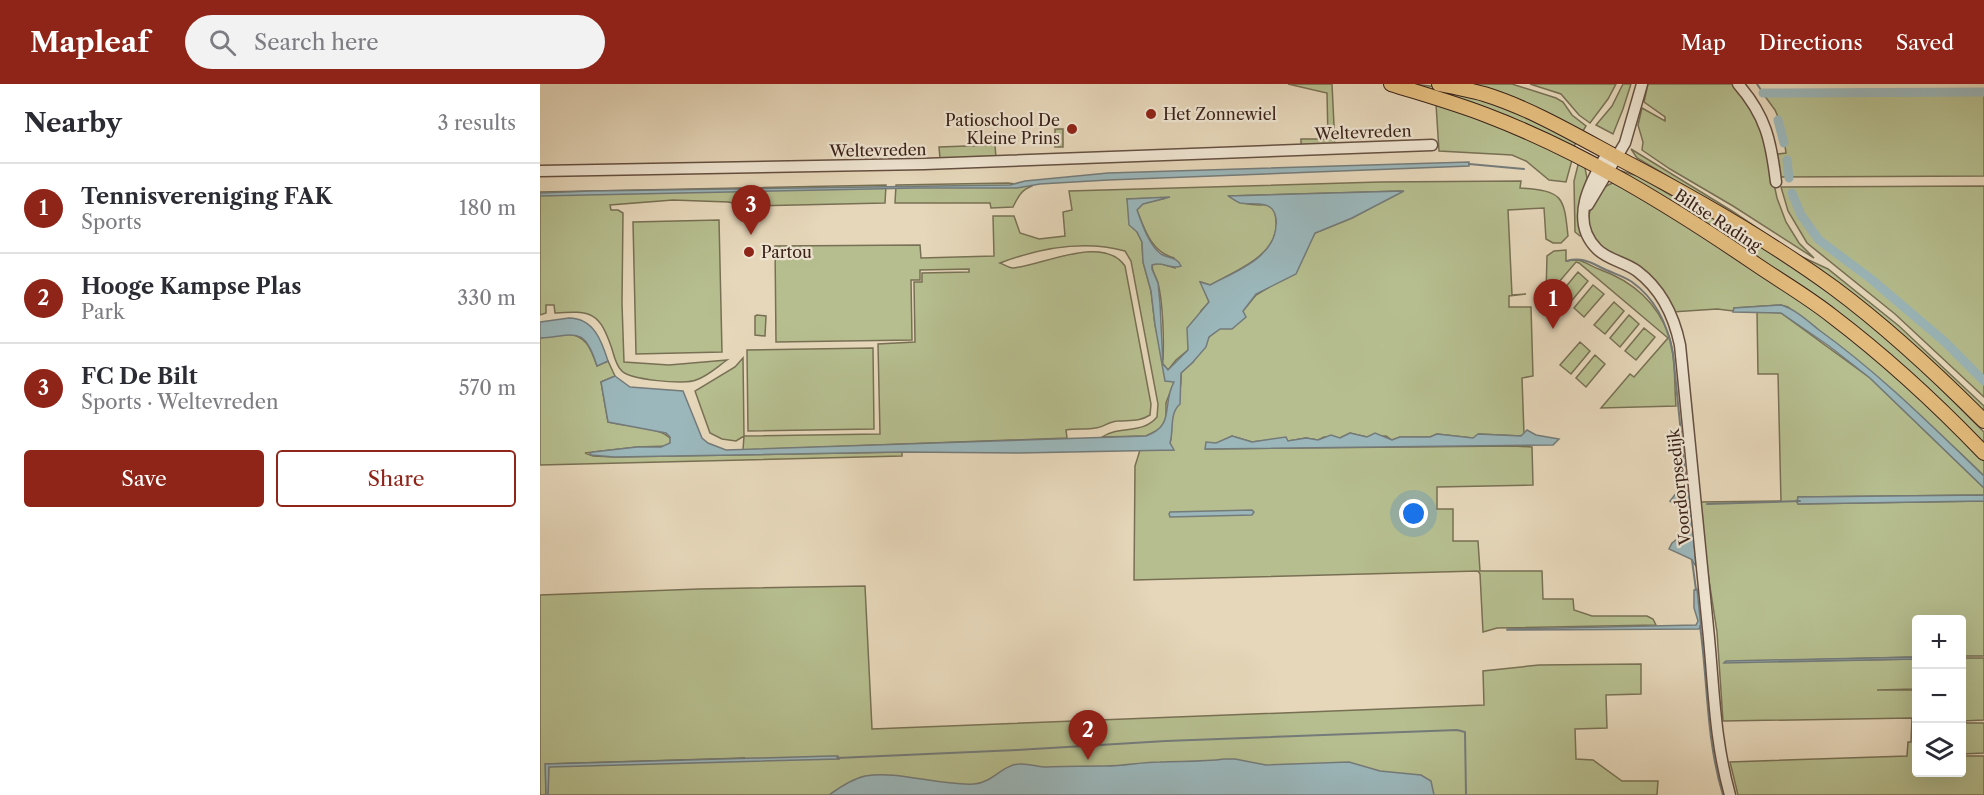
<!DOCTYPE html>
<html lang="en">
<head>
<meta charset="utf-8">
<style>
	:root { --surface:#fff; --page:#f2f2f3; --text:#2b2b33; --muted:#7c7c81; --line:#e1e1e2; --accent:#8f2418 }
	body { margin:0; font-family:"Libre Caslon Text",serif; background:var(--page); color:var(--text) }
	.controls { position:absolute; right:18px; bottom:18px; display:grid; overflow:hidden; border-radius:6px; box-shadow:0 6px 24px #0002 }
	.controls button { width:54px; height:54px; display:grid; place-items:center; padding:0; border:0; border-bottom:2px solid var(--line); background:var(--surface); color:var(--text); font:30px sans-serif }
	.you { position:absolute; left:874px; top:430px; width:21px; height:21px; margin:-15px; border:4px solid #fff; border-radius:50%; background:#1a73e8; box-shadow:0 0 0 9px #1a73e833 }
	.badge { display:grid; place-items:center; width:39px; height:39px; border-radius:50%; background:var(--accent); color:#fff; font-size:20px; font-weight:700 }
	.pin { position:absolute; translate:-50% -50px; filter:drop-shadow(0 2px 3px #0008) }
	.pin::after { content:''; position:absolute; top:32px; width:21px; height:18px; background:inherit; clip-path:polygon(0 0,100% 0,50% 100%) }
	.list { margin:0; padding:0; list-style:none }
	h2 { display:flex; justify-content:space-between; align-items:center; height:78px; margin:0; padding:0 24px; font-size:26px }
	h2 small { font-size:20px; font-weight:400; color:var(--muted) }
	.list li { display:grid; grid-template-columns:39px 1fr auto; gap:18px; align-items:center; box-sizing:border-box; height:90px; padding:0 24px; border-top:2px solid var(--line) }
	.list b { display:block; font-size:22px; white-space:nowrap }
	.list p { margin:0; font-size:20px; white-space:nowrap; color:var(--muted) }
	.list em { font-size:20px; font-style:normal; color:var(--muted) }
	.actions { display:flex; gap:12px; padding:18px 24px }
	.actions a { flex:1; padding:14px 0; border:2px solid var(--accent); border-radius:6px; text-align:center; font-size:21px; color:var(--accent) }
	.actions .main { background:var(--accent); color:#fff }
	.icon { flex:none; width:33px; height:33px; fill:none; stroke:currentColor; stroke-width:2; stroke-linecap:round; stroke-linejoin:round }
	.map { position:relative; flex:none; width:1444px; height:711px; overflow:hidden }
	header { display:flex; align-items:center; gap:36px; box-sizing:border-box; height:84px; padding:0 30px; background:var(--accent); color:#fff }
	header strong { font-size:28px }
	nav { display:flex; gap:33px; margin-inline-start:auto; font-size:21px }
	.search { width:420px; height:54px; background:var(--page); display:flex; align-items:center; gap:15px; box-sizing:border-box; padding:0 21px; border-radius:33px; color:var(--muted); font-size:22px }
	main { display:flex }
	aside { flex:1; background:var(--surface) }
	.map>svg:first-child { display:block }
	.green { fill:#b6be8f; stroke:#787054; stroke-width:1.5; fill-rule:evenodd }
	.water { fill:#9bb7bb; stroke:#747b7a; stroke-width:1.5 }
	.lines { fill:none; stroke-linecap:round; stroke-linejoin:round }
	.stream { stroke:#747b7a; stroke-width:2 }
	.canal { stroke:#9bb7bb; stroke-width:9 }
	.minor-casing { stroke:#654f41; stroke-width:13 }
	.major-casing { stroke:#3a2219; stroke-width:16 }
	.minor { stroke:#efe5d2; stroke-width:10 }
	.major { stroke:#e3bc7d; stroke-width:14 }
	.poi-dot { fill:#8f2418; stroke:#efe5d2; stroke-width:2 }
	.labels { text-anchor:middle; stroke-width:4.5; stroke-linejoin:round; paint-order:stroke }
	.poi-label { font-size:16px; fill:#3a2219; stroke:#efe5d2; text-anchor:start }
	.street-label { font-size:16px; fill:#3a2219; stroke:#efe5d2 }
</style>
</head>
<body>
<header>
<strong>Mapleaf</strong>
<div class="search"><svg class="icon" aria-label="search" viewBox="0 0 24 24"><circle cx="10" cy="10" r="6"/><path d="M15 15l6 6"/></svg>Search here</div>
<nav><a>Map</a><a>Directions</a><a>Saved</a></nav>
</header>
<main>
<aside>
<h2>Nearby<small>3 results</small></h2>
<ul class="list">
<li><span class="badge">1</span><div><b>Tennisvereniging FAK</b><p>Sports</p></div><em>180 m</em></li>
<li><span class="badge">2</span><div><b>Hooge Kampse Plas</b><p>Park</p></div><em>330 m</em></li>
<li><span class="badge">3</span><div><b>FC De Bilt</b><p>Sports · Weltevreden</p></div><em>570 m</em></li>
</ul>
<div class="actions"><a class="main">Save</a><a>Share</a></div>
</aside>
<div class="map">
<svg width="1444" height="711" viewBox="0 0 1444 711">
	<rect width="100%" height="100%" fill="#e6d7ba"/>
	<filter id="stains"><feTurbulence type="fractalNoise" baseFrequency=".00333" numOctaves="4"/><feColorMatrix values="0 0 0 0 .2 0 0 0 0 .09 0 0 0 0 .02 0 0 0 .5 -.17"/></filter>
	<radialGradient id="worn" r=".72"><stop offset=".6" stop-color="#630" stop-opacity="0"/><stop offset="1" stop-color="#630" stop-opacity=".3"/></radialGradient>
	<path class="green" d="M 748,0 L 792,0 L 795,62 L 761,64 L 761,55 L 788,55 L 787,9 Z
		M 862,0 C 926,0 980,30 1037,55 L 1034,63 L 968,32 Z
		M 919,0 L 972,0 L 1016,14 L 1023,18 L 1032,31 L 1046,42 L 1043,47 Z
		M 990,0 L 1076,0 L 1068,15 L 1050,39 L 1039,31 L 1021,10 Z
		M 1083,0 L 1091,0 L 1083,25 L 1073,50 L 1056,41 L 1072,22 Z
		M 1108,0 L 1194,0 L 1221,39 L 1237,114 L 1246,138 L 1259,159 L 1274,174 L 1193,122 L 1130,85 L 1102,66 L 1103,58 L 1098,41 L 1102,24 L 1125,37 L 1125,33 L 1104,18 Z
		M 1444,8 L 1444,92 L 1239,93 L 1237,70 L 1246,69 L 1242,42 L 1235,26 L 1224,11 Z
		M 896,20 L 952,37 L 1032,76 L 1026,98 L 1009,96 L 986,77 L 972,71 L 899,67 Z
		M 515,45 L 523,45 L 523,63 L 515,63 Z
		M 455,61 L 456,74 L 400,74 L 399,63 Z
		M 1091,65 L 1192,127 L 1256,170 L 1288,185 L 1359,242 L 1444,322 L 1444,333 L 1407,296 L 1192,130 L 1097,74 Z
		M 1039,77 L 1045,84 L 1047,94 L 1045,103 L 1043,148 L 1040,152 L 1035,148 L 1034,97 Z
		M 1078,86 L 1098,92 L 1158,127 L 1193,144 L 1260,185 L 1339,243 L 1444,348 L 1444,362 L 1387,306 Z
		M 981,97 L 980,104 C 1023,107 1024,112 1028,152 L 1021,159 L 1013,159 L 1006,155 L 1004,124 L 968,126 L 972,211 L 986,210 L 969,212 L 969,223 L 991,223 L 993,292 L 982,294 L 984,350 L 981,352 L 939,350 L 933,354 L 897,350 L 890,353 L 860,353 L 852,356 L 846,352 L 827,353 L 810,349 L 800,354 L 784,353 L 778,356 L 766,354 L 748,357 L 745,354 L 712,358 L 692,352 L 665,365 L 973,362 L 992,363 L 993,401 L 897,403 L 897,425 L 913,425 L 913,457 L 938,457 L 940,487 L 1002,487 L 1003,515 L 1033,515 L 1034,526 L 1052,532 L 1107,532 L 1113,535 L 1116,541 L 957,544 L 943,548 L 940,490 L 938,487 L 594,496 L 595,382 L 600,366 L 633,366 L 630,359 C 633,349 630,338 633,329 C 637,316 642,304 641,289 L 653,278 L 669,253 L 703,227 L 716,211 L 728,204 L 761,178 L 768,161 L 775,149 L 812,134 L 862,107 L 689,112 C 697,119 707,121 719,121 C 722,121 725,120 728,121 C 734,123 736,131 736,137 C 740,171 693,188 670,201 L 661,198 L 669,218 L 661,227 L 648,266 L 636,276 L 628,286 L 624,281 L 634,298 L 626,319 L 626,335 L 620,345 L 606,352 L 562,353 C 580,341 602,351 617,333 L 618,320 L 591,177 L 585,167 C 544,156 500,164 460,179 C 465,181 469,184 473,184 C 504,181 563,150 585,182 L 611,320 L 610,331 C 599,338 590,336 578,337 C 569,337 563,344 555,344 C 545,346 536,344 526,346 L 527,354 L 203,366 L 204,352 L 196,357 L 182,355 L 170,349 L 155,307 L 195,283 L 203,274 L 204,352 L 340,350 L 338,260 L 375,258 L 374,198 L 382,198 L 382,189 L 429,188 L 429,185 L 380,186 L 380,196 L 371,196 L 372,256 L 236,258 L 235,162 L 380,161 L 381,174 L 454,172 L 453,132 L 474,132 L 480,149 L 499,155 L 525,152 L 523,128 L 532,126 L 529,107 L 840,98 ZM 626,114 L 602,120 L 597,126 C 605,147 612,168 634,174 L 635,184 L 619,179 L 612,181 C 612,188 616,192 618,199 C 623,219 624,255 623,276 L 615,241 L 611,207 L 603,178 L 602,158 L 597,148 L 587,115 Z
		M 491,98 L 492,102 C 481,106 478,113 473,123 L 451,124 L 450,119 L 355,119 L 356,101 L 468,99 L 476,100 Z
		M 1073,99 L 1079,99 L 1174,154 L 1317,258 L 1385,317 L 1444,377 L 1444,392 C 1382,332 1319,274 1248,223 L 1241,221 L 1194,224 L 1193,227 L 1177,225 L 1132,228 C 1130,223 1127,216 1123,212 C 1099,188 1029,159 1054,118 C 1059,109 1063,102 1073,99 Z
		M 346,101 L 345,119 L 208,122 L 188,118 L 133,116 L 70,121 L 71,126 L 78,126 L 83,129 L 82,220 L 84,278 L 129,281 L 187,276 C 177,283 168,292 156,296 C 146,301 88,296 81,286 C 76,281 74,272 72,265 C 60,229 52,226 15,229 L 14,221 L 6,221 L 6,229 L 0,231 L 0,108 Z
		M 1444,102 L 1444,313 L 1355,230 L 1267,159 L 1248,127 L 1241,103 Z
		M 179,136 L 182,268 L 96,270 L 93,138 Z
		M 1026,166 L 1026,177 C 1043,173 1046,181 1061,186 C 1092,197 1118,219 1129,252 C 1136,273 1134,300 1136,322 L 1061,324 L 1090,290 L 1094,293 L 1128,254 L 1039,179 L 1036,178 L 1007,212 L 1006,211 L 1007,172 L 1014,167 Z
		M 1038,188 L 1048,197 L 1029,220 L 1019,211 Z
		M 1053,201 L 1064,210 L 1044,233 L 1034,224 Z
		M 1074,218 L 1084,227 L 1065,250 L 1054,241 Z
		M 1217,227 L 1241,229 L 1330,294 L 1444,404 L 1444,411 L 1258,413 L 1257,418 L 1258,420 L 1444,417 L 1444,572 L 1422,572 L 1422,536 L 1376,536 L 1376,573 L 1184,578 L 1376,575 L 1376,605 L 1337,606 L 1376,606 L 1376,688 L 1422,688 L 1422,672 L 1444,672 L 1444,711 L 1198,711 L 1190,678 L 1367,672 L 1368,658 L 1371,658 L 1372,634 L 1183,637 L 1177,548 L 1164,464 L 1160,418 L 1241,417 L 1238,290 L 1218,290 Z
		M 217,231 L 226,232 L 225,252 L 215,251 L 215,232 Z
		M 1089,231 L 1099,240 L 1080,263 L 1070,254 Z
		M 1104,244 L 1115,253 L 1096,276 L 1085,267 Z
		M 25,250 C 46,250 51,265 57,282 L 68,277 L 75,292 L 61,298 L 68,338 C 83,342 125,343 131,356 L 128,362 L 97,363 L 45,369 L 53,372 L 74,373 L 362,368 L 362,372 L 0,381 L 0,254 Z
		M 1040,258 L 1050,267 L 1031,290 L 1020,281 Z
		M 333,264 L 334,345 L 208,347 L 207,266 Z
		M 1055,271 L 1065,280 L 1046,303 L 1036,294 Z
		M 325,502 L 332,645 L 944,621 L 943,587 L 999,581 L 1101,580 L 1101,610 L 1066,611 L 1067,644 L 1035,645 L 1036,675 L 1053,676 L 1082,697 L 1118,697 L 1117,711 L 7,711 L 6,681 L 205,674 L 6,680 L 6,711 L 0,711 L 0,511 L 159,505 Z
		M 1422,574 L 1444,574 L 1444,636 L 1422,637 Z
		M 1422,639 L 1444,639 L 1444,669 L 1422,670 Z"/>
	<path class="water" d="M 929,78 L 929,82 L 568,96 L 500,100 L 477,104 L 377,104 L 0,112 L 0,109 L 51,107 L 470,101 L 485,97 L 568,89 Z
		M 864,107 L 812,134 L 775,149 L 756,190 L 716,210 L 703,227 L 706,233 L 692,245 L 680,245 L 669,253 L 666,263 L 653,278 L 641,289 L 640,320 C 629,330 634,345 630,359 L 634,366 L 478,369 L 362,368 L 74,373 L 51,371 L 50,369 L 53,368 L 97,363 L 121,363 L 130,359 L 130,353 L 126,349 L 68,338 L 61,298 L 75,292 L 90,303 L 143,307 L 162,354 L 168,359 L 186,366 L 606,352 C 636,341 621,322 634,298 L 625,297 L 615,241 L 611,207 L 603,178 L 602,158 L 597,148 L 589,141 L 587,115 L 630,113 L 603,120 L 597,126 C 602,140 609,161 621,170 C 629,175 636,172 641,182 C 630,186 623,177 612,181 L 612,185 L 618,199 L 620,219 L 623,280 L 628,286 L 648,266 L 647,244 L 669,218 L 660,198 L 670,201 C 694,188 735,174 736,141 C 737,136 735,127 731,124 C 725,118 709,121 700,119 C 695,117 692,114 688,112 Z
		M 1241,221 C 1255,225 1268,237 1279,246 C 1339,289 1391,341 1444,392 L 1444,404 L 1330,294 L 1289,262 L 1241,229 L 1193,228 L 1194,224 Z
		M 29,234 C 54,234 62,258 68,277 L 57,282 C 44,240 34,252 0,254 L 0,238 Z
		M 987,346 L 996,351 L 1019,355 L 1013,361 L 665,365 L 666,358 L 676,359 L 692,352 L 712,358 L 746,353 L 748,357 L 766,354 L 778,356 L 791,351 L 800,354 L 810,349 L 827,353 L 835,349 L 852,356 L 860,353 L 890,353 L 897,350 L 933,354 L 938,350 L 981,352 Z
		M 1148,394 L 1150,404 L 1156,482 L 1151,475 L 1129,465 L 1132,459 L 1140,453 C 1144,443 1140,435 1141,425 L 1130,417 Z
		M 1444,411 L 1444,417 L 1258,420 L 1257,418 L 1258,413 Z
		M 712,426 L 714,428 L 712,431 L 630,433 L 629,430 L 630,428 Z
		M 1157,505 L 1161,544 L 1158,545 L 967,546 L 967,545 L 1156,541 L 1158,537 L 1154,524 L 1154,506 Z
		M 1376,573 L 1376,575 L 1184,579 L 1186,577 Z
		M 291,672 L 298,672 L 299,675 L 9,683 L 8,711 L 6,711 L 5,680 Z
		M 684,675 L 695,675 L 726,681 L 809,678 L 840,687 L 881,691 L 891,697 L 894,711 L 289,711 C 300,703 312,695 325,692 C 358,686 398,702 434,700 C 452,699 462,681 479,680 C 489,679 497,683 507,683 C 526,682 546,682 566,682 C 584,682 602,678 620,678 C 642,677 663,678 684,675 Z"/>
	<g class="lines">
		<path class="stream" d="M 1217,0 L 1223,9
			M 1434,8 L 1435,5
			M 929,80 L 984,85
			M 1027,177 C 1041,173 1050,178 1062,184 C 1072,189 1083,192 1092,198 C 1116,215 1128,242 1133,270 L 1146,399
			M 1167,420 L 1260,417
			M 1152,476 L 1156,506
			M 1160,542 C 1168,598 1166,656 1183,711
			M 297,674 L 477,666 L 626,657 L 917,646 L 925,648 L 926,711"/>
		<path class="canal" d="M 1223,9 L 1444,8
			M 1238,36 L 1244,59
			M 1247,76 L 1249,94
			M 1252,109 L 1261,131 L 1279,156 L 1331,195 L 1405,258 L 1444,297"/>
		<defs>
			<path id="minor" d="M 1198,0 C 1226,32 1231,57 1236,98
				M 1068,68 C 1051,96 1028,136 1057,165 C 1068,176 1085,178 1097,187 C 1121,205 1134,232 1140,261 C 1149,355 1159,449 1168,544 C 1174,602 1174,654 1190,711
				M 0,87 L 384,80 L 892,61
				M 1048,121 L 1085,59 L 1102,0"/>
			<path id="major" d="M 851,0 C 883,10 915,19 946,31 C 1043,68 1132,123 1217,181 C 1242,198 1268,213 1292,232 C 1346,273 1397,320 1444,369
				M 899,0 C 914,3 929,6 944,10 C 990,24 1037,52 1080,75 C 1153,113 1227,155 1294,204 C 1348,244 1397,290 1444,337"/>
		</defs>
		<use href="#minor" class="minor-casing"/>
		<use href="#major" class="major-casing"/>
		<use href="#minor" class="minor"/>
		<use href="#major" class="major"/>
	</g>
	<g class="poi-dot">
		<circle cx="611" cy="30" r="6"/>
		<circle cx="532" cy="45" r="6"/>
		<circle cx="209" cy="168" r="6"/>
	</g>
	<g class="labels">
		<g class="poi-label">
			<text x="623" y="36">Het Zonnewiel</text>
			<text x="520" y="42" text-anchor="end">Patioschool De<tspan x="520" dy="18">Kleine Prins</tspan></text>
			<text x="221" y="174">Partou</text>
		</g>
		<g class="street-label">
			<text transform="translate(823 48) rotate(-2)" y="6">Weltevreden</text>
			<text transform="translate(338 66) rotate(-1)" y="6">Weltevreden</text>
			<text transform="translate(1178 136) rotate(33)" y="6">Biltse Rading</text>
			<text transform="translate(1139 403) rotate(-96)" y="6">Voordorpsedijk</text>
		</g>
	</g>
	<rect width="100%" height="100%" filter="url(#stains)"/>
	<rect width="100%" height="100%" fill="url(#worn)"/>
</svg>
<div class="controls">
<button>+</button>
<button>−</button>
<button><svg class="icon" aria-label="layers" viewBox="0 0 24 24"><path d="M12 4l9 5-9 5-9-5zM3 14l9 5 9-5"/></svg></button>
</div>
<div class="you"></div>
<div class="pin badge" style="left:1013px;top:245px">1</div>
<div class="pin badge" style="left:548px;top:676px">2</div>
<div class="pin badge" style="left:211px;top:151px">3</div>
</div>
</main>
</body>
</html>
